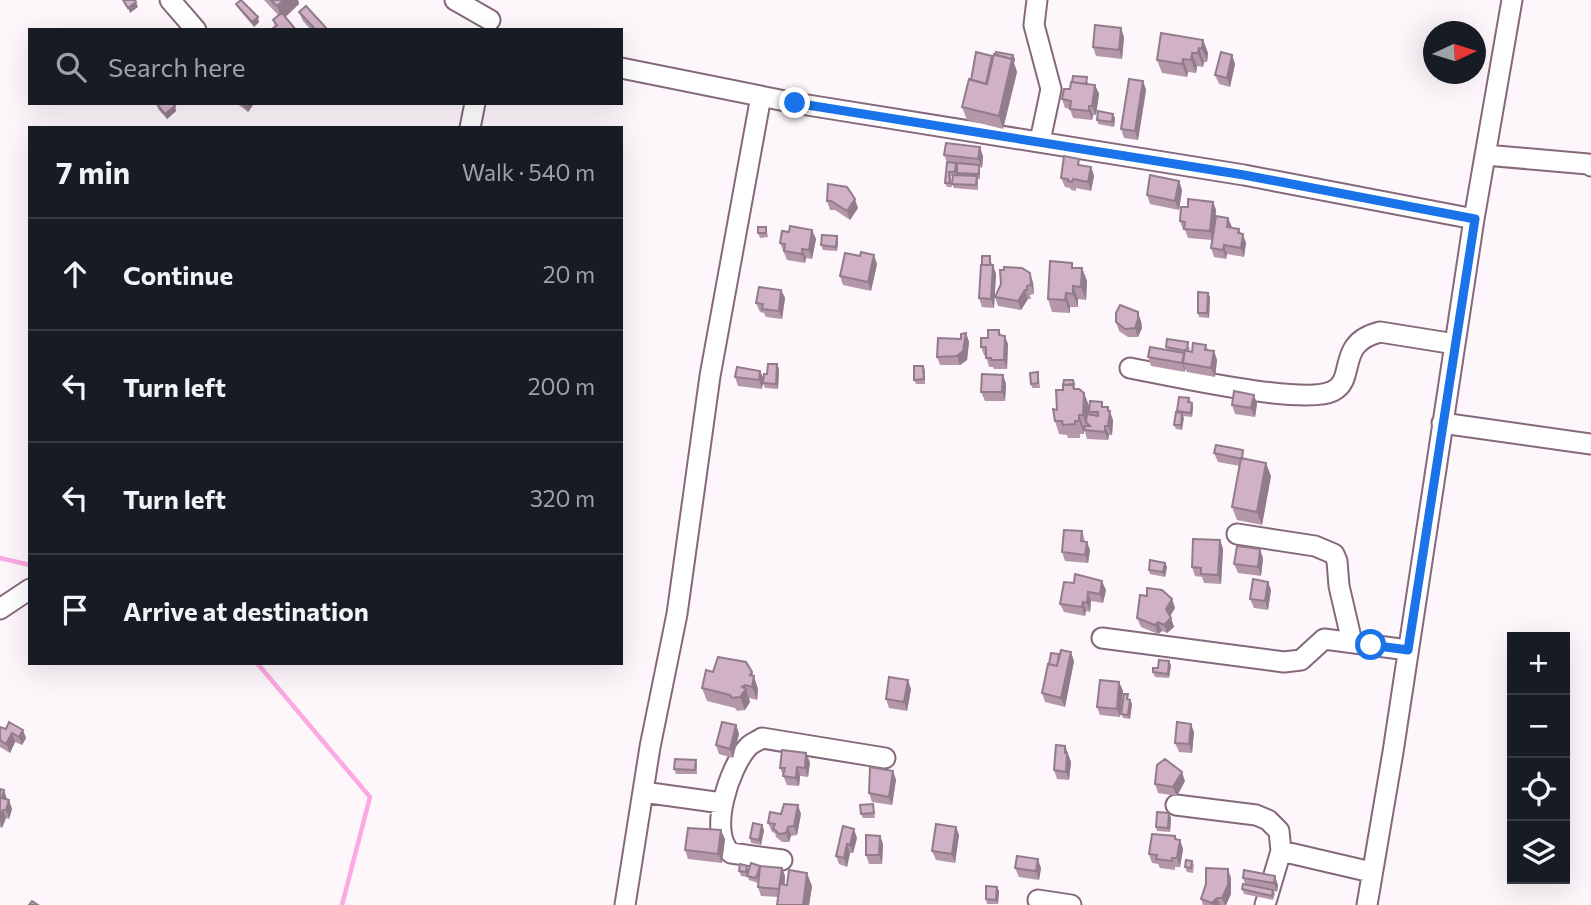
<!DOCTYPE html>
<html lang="en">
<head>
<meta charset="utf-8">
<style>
	:root { --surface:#171b24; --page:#242831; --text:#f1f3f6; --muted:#9ea1a6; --line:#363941 }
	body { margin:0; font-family:Commissioner,sans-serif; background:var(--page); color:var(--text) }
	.controls { position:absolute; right:21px; bottom:21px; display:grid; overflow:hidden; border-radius:0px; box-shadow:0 7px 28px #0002 }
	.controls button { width:63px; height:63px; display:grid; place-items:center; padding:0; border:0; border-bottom:2px solid var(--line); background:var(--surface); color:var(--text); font:35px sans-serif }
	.compass { position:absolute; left:1423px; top:21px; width:63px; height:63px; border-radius:50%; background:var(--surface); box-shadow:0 7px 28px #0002; rotate:86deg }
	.stop { position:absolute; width:21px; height:21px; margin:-16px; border:5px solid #1a73e8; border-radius:50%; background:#fff }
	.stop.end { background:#1a73e8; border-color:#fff; box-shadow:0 2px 7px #0008 }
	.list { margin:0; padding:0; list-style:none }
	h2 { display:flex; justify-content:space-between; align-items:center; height:91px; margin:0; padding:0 28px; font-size:30px }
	h2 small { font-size:23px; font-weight:400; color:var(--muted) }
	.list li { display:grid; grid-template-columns:46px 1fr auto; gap:21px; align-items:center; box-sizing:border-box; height:112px; padding:0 28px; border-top:2px solid var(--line) }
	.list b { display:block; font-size:26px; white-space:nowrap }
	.list em { font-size:23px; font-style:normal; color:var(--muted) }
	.icon { flex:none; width:38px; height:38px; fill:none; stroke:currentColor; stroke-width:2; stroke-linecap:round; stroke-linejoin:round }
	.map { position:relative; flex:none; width:1591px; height:905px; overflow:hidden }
	.search { position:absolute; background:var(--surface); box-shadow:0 7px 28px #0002; left:28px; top:28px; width:595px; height:77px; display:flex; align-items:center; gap:18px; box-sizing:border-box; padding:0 24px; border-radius:0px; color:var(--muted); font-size:26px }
	.panel { position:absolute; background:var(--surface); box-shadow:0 7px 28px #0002; left:28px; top:126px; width:595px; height:539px; border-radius:0px }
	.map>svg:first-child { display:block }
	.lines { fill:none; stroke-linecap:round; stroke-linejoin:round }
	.stream { stroke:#fca8e2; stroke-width:4.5 }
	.minor-casing { stroke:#85687b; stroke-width:23 }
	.minor { stroke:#fff; stroke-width:19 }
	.wall { fill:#b498aa }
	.shaded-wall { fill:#927c8b }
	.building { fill:#d1b1c6; stroke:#927c8b; stroke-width:2 }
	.route { stroke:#1a73e8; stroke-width:9 }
</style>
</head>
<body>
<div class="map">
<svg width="1591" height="905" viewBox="0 0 1591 905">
	<rect width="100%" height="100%" fill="#fdf6fa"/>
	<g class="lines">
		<path class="stream" d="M 0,558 L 30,565
			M 257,663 L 370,797 L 342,905"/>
		<defs>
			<path id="minor" d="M 170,0 L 196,30
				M 455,0 L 490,20
				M 1037,0 L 1034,25 L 1051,89 L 1040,141
				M 621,68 L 795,103 L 1244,175 L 1474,219
				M 470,128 L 475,103
				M 1485,155 L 1588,164 L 1591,166
				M 1130,368 C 1168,375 1304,406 1333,391 C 1357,379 1335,343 1380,332 L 1455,344
				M 1442,423 L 1591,444
				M 1237,534 L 1315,546 L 1334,554 L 1337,561 L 1339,586 L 1352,642
				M 0,609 L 30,589
				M 1102,638 L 1284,662 L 1301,660 L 1324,639 L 1408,650
				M 643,792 L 722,803
				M 1176,805 L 1256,815 L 1268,820 L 1279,831 L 1281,851 L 1265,905
				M 1281,851 L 1371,872
				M 782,860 L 731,853 C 707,833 730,766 748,747 C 751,743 758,741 762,738 L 885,758
				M 1038,900 L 1071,905
				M 625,905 L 650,747 L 677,614 L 710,376 L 761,96
				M 1367,905 L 1393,752 L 1474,219 L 1512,0"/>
		</defs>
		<use href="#minor" class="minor-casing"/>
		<use href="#minor" class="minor"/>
	</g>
	<path class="wall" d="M 264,0 L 298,0 L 299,4 L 275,27 L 273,20 L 278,15 Z
		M 236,4 L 259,22 L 254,27 L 238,8 Z
		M 299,12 L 328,30 L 311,30 L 303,21 Z
		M 1124,37 L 1122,59 L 1096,56 L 1093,47 Z
		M 1203,40 L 1208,53 L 1207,62 L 1204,62 L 1203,67 L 1197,66 L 1196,73 L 1188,72 L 1187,77 L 1162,73 L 1157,60 Z
		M 1013,55 L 1015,59 L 1014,63 L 1017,72 L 1003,129 L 967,120 L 962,107 L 971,80 L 992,56 L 993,59 Z
		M 1232,55 L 1235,64 L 1230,87 L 1219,84 L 1215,75 Z
		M 1143,81 L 1146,90 L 1138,140 L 1124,138 L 1121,129 Z
		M 1088,82 L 1088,84 L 1095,85 L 1099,94 L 1096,115 L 1093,115 L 1092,120 L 1073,118 L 1070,109 L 1065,108 L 1062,99 L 1070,89 Z
		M 236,103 L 252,103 L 253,105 L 248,112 Z
		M 157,104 L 175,106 L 176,111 L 167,119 L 158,109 Z
		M 1115,118 L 1114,127 L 1098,124 L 1097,120 Z
		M 944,155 L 983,156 L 982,168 L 980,167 L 980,179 L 978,179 L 978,190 L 954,188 L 952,184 L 952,176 L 951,176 L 952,187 L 947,187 L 945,183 L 947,162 Z
		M 1081,165 L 1091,167 L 1094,176 L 1091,191 L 1076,188 L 1076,191 L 1071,190 L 1070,188 L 1065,187 L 1061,178 Z
		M 1179,181 L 1182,190 L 1179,210 L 1150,204 L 1147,195 Z
		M 828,184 L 858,208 L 850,220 L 835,210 L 830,210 L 827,201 Z
		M 1213,202 L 1216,210 L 1215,222 L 1232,228 L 1239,229 L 1246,243 L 1244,257 L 1227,254 L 1226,259 L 1214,257 L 1211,248 L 1212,240 L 1188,238 L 1185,230 L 1183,230 L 1180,221 L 1188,207 Z
		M 766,227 L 768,237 L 760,238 L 758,233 Z
		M 812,230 L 816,239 L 812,259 L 806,258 L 805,263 L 787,260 L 780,243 L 789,232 Z
		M 837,236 L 838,241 L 837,251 L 823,250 L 821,245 Z
		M 860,256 L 877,264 L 871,291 L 843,285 L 840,276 Z
		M 990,256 L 992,265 L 996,274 L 994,308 L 982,307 L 979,298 Z
		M 1074,268 L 1082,268 L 1087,281 L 1086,300 L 1078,299 L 1078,307 L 1070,307 L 1070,313 L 1052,312 L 1048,299 Z
		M 1033,282 L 1034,294 L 1030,295 L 1031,299 L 1028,299 L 1021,310 L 998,306 L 995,297 Z
		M 781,290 L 785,298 L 782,319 L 766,317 L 764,313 L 760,312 L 756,303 Z
		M 1208,293 L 1210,297 L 1209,318 L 1199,317 L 1198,313 Z
		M 1141,321 L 1142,328 L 1138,337 L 1128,337 L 1119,331 L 1116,322 Z
		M 999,330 L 1001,335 L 1008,344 L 1007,369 L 994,369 L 993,367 L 989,367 L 986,356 L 984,355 L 981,347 L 988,338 Z
		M 966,333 L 969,342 L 967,360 L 960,365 L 940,365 L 937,357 L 961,339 Z
		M 1206,345 L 1208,350 L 1214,351 L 1217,360 L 1215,377 L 1187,372 L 1185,369 L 1185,372 L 1151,366 L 1148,357 L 1167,350 L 1166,347 L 1190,347 L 1189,351 L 1192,352 Z
		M 777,364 L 779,369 L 778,389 L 765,388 L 763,383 L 767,374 Z
		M 923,366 L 925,370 L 925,384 L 916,384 L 914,380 Z
		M 760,371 L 762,389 L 738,386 L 735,377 Z
		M 1003,375 L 1006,384 L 1005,401 L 985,401 L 981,392 Z
		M 1039,377 L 1040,388 L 1032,388 L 1031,384 Z
		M 1073,380 L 1075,384 L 1075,389 L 1084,393 L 1089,406 L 1088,415 L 1090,415 L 1089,412 L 1104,407 L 1108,407 L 1113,420 L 1112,435 L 1109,435 L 1108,440 L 1087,439 L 1084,428 L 1084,434 L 1080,434 L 1080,438 L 1068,438 L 1067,435 L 1059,434 L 1055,421 L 1057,410 L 1063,390 Z
		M 1254,395 L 1257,404 L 1255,417 L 1235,414 L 1232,405 Z
		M 1189,398 L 1193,407 L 1192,417 L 1183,416 L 1182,430 L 1176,429 L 1174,425 L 1177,411 Z
		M 1214,453 L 1247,459 L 1271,476 L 1262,525 L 1237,520 L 1232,507 L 1240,466 L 1218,462 Z
		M 1082,531 L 1085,541 L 1090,550 L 1088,563 L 1065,561 L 1062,552 Z
		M 1220,540 L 1223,549 L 1221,584 L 1204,583 L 1202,577 L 1195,576 L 1192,567 Z
		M 1263,558 L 1261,576 L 1238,573 L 1234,564 Z
		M 1165,563 L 1167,567 L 1165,577 L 1150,574 L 1149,570 Z
		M 1064,582 L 1106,590 L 1103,603 L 1091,601 L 1090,612 L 1086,611 L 1085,616 L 1064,612 L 1060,604 Z
		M 1268,582 L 1271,590 L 1268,610 L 1254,608 L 1250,599 Z
		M 1172,599 L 1175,608 L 1170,616 L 1174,627 L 1167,633 L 1162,631 L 1158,634 L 1141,627 L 1137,618 Z
		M 1074,661 L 1065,707 L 1045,702 L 1042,693 Z
		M 1171,665 L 1169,678 L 1155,677 L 1153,672 Z
		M 713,672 L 754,676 L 758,689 L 757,700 L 749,698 L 750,702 L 745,710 L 737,711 L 735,708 L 707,701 L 702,688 Z
		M 1119,682 L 1123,691 L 1120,717 L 1100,715 L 1097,707 Z
		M 911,689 L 907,711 L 889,708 L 886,699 Z
		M 1130,699 L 1132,704 L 1130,719 L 1123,718 L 1121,714 Z
		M 736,725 L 739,734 L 733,758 L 719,754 L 716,745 Z
		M 0,728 L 26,738 L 22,745 L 15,742 L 10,753 L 0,747 Z
		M 1194,732 L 1192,753 L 1179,752 L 1175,743 Z
		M 1065,746 L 1071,762 L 1069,780 L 1057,779 L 1054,770 Z
		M 696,760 L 697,764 L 697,774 L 676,774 L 674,769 Z
		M 810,762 L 808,777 L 800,776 L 799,786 L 787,785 L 780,768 Z
		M 893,771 L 896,780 L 892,805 L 872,802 L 869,793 Z
		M 1185,781 L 1177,796 L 1158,793 L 1155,784 Z
		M 0,789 L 7,799 L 9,800 L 12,809 L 9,819 L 6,818 L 2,828 L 0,827 Z
		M 873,804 L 875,818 L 863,818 L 861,814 Z
		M 1169,813 L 1171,818 L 1170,832 L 1157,831 L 1156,827 Z
		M 781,814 L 801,814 L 797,835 L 791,836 L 789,842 L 782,842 L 776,837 L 775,833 L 772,832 L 768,823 Z
		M 762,825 L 764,830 L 761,845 L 751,843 L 750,838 Z
		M 843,826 L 857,838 L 853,853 L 850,853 L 847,867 L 839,864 L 836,856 Z
		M 956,827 L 959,835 L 955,863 L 936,860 L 932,851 Z
		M 880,836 L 883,844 L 882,864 L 869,864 L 866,855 Z
		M 1175,836 L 1177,839 L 1180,840 L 1183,849 L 1180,867 L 1175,867 L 1175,870 L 1160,868 L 1158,864 L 1152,863 L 1149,854 Z
		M 725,839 L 722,863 L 688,859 L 685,850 Z
		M 1192,861 L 1194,865 L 1193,873 L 1187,872 L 1185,867 Z
		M 747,866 L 749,870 L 760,866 L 782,868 L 785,876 L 785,884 L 812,886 L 809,905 L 777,905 L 778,897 L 761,896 L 758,887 L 758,883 L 749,880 L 748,877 L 741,876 L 739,871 Z
		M 1015,868 L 1041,868 L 1039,880 L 1019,877 Z
		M 1244,870 L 1278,885 L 1277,892 L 1274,891 L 1275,894 L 1273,900 L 1244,894 L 1242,889 L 1245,884 L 1243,878 Z
		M 1231,878 L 1231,894 L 1226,905 L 1203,905 L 1201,899 Z
		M 997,887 L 999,891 L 998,904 L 987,904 L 986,899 Z"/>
	<path class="shaded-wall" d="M 284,0 L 298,0 L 299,4 L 282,20 L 277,6 Z
		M 136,2 L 138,7 L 130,13 L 128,8 Z
		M 258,17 L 259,22 L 254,27 L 252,22 Z
		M 1121,28 L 1124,37 L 1122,59 L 1119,50 Z
		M 1203,40 L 1208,53 L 1207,62 L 1202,49 Z
		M 1199,48 L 1204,62 L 1203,67 L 1198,53 Z
		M 1192,53 L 1197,66 L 1196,73 L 1191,60 Z
		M 1013,55 L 1015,59 L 1014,63 L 1017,72 L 1003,129 L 999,116 Z
		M 1232,55 L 1235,64 L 1230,87 L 1227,78 Z
		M 1183,59 L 1188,72 L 1187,77 L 1182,64 Z
		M 1143,81 L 1146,90 L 1138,140 L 1135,131 Z
		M 1095,85 L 1099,94 L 1096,115 L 1092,106 Z
		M 249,103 L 252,103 L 253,105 L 248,112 L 246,107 Z
		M 175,106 L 176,111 L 167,119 L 165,114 Z
		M 1089,106 L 1093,115 L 1092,120 L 1089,111 Z
		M 1113,114 L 1115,118 L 1114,127 L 1112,122 Z
		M 980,147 L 983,156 L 982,168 L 978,159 Z
		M 1091,167 L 1094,176 L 1091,191 L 1088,182 Z
		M 1179,181 L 1182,190 L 1179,210 L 1175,201 Z
		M 855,199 L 858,208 L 850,220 L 847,211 Z
		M 1213,202 L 1216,210 L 1213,240 L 1210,231 Z
		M 1228,218 L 1232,227 L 1230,236 L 1227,227 Z
		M 812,230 L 816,239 L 812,259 L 809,250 Z
		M 1243,234 L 1246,243 L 1244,257 L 1241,248 Z
		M 837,236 L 838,241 L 837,251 L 836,247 Z
		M 1224,245 L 1227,254 L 1226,259 L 1223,250 Z
		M 802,249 L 806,258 L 805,263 L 802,254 Z
		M 874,255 L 877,264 L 871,291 L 868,282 Z
		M 993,265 L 996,274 L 994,308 L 991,299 Z
		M 1082,268 L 1087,281 L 1086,300 L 1081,287 Z
		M 1030,273 L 1033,282 L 1034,294 L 1031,285 Z
		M 1073,286 L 1078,299 L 1078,307 L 1073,294 Z
		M 781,290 L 785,298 L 782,319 L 779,311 Z
		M 1025,290 L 1028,299 L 1021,310 L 1018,301 Z
		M 1066,293 L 1070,307 L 1070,313 L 1065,300 Z
		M 1208,293 L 1210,297 L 1209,318 L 1207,313 Z
		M 1138,312 L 1141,321 L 1142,328 L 1138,337 L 1135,328 Z
		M 966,333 L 969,342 L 967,360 L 960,365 L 957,356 Z
		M 1005,336 L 1008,344 L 1007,369 L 1004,360 Z
		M 1214,351 L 1217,360 L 1215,377 L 1211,368 Z
		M 1184,353 L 1187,362 L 1183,363 L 1185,369 L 1185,372 L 1182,363 Z
		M 777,364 L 779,369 L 778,389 L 776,384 Z
		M 760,371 L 764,379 L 762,389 L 759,380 Z
		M 1003,375 L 1006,384 L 1005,401 L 1002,392 Z
		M 1084,393 L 1089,406 L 1088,423 L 1086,422 L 1087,428 L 1083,415 Z
		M 1254,395 L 1257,404 L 1255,417 L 1251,408 Z
		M 1192,403 L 1193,407 L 1192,417 L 1191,413 Z
		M 1108,407 L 1113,420 L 1112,435 L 1108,426 Z
		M 1182,413 L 1184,418 L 1182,430 L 1181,425 Z
		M 1079,415 L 1084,428 L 1084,434 L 1079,421 Z
		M 1105,426 L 1109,435 L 1108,440 L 1105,432 Z
		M 1266,463 L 1271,476 L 1262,525 L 1257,512 Z
		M 1220,540 L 1223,549 L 1221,584 L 1218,575 Z
		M 1087,542 L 1090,550 L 1088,563 L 1085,555 Z
		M 1260,549 L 1263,558 L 1261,576 L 1258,567 Z
		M 1165,563 L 1167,567 L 1165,577 L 1163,572 Z
		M 1102,581 L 1106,590 L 1103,603 L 1100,594 Z
		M 1268,582 L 1271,590 L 1268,610 L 1265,601 Z
		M 1088,592 L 1091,601 L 1090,612 L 1087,603 Z
		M 1172,599 L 1175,608 L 1169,618 L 1166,609 Z
		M 1083,602 L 1086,611 L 1085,616 L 1082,607 Z
		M 1171,618 L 1174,627 L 1167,633 L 1164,625 Z
		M 1158,622 L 1162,631 L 1158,634 L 1155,625 Z
		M 1071,652 L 1074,661 L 1065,707 L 1061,698 Z
		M 1169,661 L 1171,665 L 1169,678 L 1168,674 Z
		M 752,672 L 758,689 L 757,700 L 752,687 L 750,675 Z
		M 908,680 L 911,689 L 907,711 L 904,702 Z
		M 1119,682 L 1123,691 L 1120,717 L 1117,709 Z
		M 745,685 L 750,702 L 745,710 L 740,697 L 742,687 Z
		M 1130,700 L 1132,704 L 1130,719 L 1128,715 Z
		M 1191,724 L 1194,732 L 1192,753 L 1189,744 Z
		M 736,725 L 739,734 L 733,758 L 730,749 Z
		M 23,730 L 26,738 L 22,745 L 19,737 Z
		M 12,733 L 15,742 L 10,753 L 6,744 Z
		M 1065,746 L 1071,762 L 1069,780 L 1066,772 Z
		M 806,753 L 810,762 L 808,777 L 805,768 Z
		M 797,767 L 800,776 L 799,786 L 796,778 Z
		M 893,771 L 896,780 L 892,805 L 889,797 Z
		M 1182,772 L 1185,781 L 1177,796 L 1173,787 Z
		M 4,790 L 7,799 L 5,807 L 2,798 Z
		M 9,800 L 12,809 L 9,819 L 6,810 Z
		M 798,805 L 801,814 L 797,835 L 794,826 Z
		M 3,810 L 6,818 L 2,828 L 0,821 L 0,817 Z
		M 1169,813 L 1171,818 L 1170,832 L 1168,828 Z
		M 762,825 L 764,830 L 761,845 L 759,840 Z
		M 788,827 L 791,836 L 789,842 L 786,833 Z
		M 956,827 L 959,835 L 955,863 L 952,854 Z
		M 854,829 L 857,838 L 853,853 L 850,845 Z
		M 721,830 L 725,839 L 722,863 L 718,854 Z
		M 880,836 L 883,844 L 882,864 L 879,855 Z
		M 1180,840 L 1183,849 L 1180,867 L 1177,858 Z
		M 847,844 L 850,853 L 847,867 L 844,858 Z
		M 1038,859 L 1041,868 L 1039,880 L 1036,871 Z
		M 782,868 L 785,876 L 783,898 L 780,889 Z
		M 1228,869 L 1231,878 L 1231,894 L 1226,905 L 1225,905 L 1222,898 Z
		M 807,873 L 812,886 L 809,905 L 803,905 Z
		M 1275,876 L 1278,885 L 1277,892 L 1274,883 Z
		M 997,887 L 999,891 L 998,904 L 996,900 Z
		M 1217,898 L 1220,905 L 1213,905 L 1212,903 Z"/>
	<path class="building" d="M 123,0 L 135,0 L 136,2 L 128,8 Z
		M 241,0 L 258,17 L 252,22 L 236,4 Z
		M 271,0 L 284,0 L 277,6 Z
		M 306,6 L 328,30 L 316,30 L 299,12 Z
		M 280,14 L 283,14 L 296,30 L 271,30 L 277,25 L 273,20 Z
		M 1095,25 L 1121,28 L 1119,50 L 1093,47 Z
		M 1161,33 L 1203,40 L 1202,49 L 1199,48 L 1198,53 L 1192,53 L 1191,60 L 1183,59 L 1182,64 L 1157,60 Z
		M 976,52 L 992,56 L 986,84 L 971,80 Z
		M 996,52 L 1013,55 L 1012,59 L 995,55 Z
		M 1221,52 L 1232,55 L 1227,78 L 1215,75 Z
		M 994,54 L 1012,59 L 999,116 L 962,107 L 969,79 L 987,84 Z
		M 1073,76 L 1087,77 L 1086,84 L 1072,82 Z
		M 1129,79 L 1143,81 L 1135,131 L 1121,129 Z
		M 1071,82 L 1095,85 L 1092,106 L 1089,106 L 1089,111 L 1070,109 L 1071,101 L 1062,99 L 1064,89 L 1070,89 Z
		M 158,103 L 172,103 L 175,106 L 165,114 L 157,104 Z
		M 241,103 L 249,103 L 246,107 Z
		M 1098,111 L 1113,114 L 1112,122 L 1097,120 Z
		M 946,143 L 980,147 L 978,159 L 944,155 Z
		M 1064,156 L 1079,159 L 1078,165 L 1091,167 L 1088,182 L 1073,179 L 1072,182 L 1068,181 L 1068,179 L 1061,178 Z
		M 947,162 L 956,163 L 955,172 L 949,172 L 950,183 L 945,183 Z
		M 957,163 L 979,165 L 979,174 L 957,173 Z
		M 953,175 L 977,176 L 976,185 L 952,184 Z
		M 1150,175 L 1179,181 L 1175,201 L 1147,195 Z
		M 828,184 L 847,187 L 855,199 L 847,211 L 831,201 L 827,201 Z
		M 1188,199 L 1213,202 L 1210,231 L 1184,229 L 1185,222 L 1180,221 L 1181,207 L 1188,207 Z
		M 1216,216 L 1228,218 L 1227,227 L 1239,229 L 1238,233 L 1243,234 L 1241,248 L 1224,245 L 1223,250 L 1211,248 Z
		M 790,226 L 812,230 L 809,250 L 802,249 L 802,254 L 784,251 L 785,244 L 780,243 L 782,231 L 789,232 Z
		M 758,227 L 766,227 L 766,233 L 758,233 Z
		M 822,235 L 837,236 L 836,247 L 821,245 Z
		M 861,252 L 874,255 L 868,282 L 840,276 L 845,253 L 860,256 Z
		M 982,256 L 990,256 L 990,265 L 982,265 Z
		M 1050,261 L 1072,263 L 1072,268 L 1082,268 L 1081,287 L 1073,286 L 1073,294 L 1066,293 L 1065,300 L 1048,299 Z
		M 981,265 L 993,265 L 991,299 L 979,298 Z
		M 1004,267 L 1022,268 L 1030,273 L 1031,285 L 1027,286 L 1027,290 L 1025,290 L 1018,301 L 995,297 L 1001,284 L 1000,270 L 1004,270 Z
		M 759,287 L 781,290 L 779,311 L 762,309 L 763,304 L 756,303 Z
		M 1198,292 L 1208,293 L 1207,313 L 1198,313 Z
		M 1120,305 L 1138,312 L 1138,319 L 1135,328 L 1125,329 L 1116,322 L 1116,313 Z
		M 988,330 L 999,330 L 999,335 L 1005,336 L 1004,360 L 991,360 L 991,358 L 986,358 L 986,347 L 981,347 L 981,338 L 988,338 Z
		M 966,333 L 963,351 L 957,356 L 937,357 L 938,338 L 961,339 L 961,334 Z
		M 1167,339 L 1188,342 L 1187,351 L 1166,347 Z
		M 1193,343 L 1206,345 L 1205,350 L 1214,351 L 1211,368 L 1183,363 L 1185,350 L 1192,352 Z
		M 1150,347 L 1184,353 L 1182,363 L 1148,357 Z
		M 768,364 L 777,364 L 776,384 L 763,383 L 764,374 L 767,374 Z
		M 914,366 L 923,366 L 924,379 L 914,380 Z
		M 737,367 L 760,371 L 759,380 L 735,377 Z
		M 1038,372 L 1038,383 L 1031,384 L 1030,373 Z
		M 982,374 L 1003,375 L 1002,392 L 981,392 Z
		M 1064,380 L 1073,380 L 1074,384 L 1063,385 Z
		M 1063,385 L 1073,385 L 1074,389 L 1079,389 L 1084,393 L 1083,415 L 1079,415 L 1079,421 L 1075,421 L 1075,424 L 1063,425 L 1062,421 L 1055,421 L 1053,409 L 1057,410 L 1056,390 L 1063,390 Z
		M 1234,391 L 1254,395 L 1251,408 L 1232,405 Z
		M 1179,397 L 1189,398 L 1188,402 L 1192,403 L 1191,413 L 1177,411 Z
		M 1090,401 L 1102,402 L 1102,407 L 1108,407 L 1108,411 L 1110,411 L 1108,426 L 1105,426 L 1105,432 L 1084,430 L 1085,426 L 1090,426 L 1086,422 L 1087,414 L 1098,416 L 1098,412 L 1089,412 Z
		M 1176,412 L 1182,413 L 1181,425 L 1174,425 Z
		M 1216,445 L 1243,450 L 1242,459 L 1214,453 Z
		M 1241,458 L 1266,463 L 1257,512 L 1232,507 Z
		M 1064,530 L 1082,531 L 1081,541 L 1087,542 L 1085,555 L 1062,552 Z
		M 1193,539 L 1220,540 L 1218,575 L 1201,574 L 1201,568 L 1192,567 Z
		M 1237,546 L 1260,549 L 1258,567 L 1234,564 Z
		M 1150,560 L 1165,563 L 1163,572 L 1149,570 Z
		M 1075,574 L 1102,581 L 1100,594 L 1088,592 L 1087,603 L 1083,602 L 1082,607 L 1060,604 L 1064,582 L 1074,583 Z
		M 1253,579 L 1268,582 L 1265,601 L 1250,599 Z
		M 1147,588 L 1162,590 L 1172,599 L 1166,609 L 1171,618 L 1164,625 L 1158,622 L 1155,625 L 1137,618 L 1140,595 L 1147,596 Z
		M 1061,650 L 1071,652 L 1061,698 L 1042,693 L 1048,664 L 1057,666 Z
		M 1051,653 L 1059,654 L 1057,666 L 1049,664 Z
		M 718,657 L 746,662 L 752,672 L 750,675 L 754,676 L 752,687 L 745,685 L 742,687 L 746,689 L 740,697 L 732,698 L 730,695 L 702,688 L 706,670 L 713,672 Z
		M 1159,660 L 1169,661 L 1168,674 L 1153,672 L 1153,668 L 1158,668 Z
		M 889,677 L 908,680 L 904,702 L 886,699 Z
		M 1100,680 L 1119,682 L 1117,709 L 1097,707 Z
		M 1124,694 L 1128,694 L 1127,699 L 1130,700 L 1128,715 L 1121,714 Z
		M 9,722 L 23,730 L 19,737 L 12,733 L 6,744 L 0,740 L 0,727 L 6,729 Z
		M 722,722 L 736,725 L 730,749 L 716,745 Z
		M 1177,722 L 1191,724 L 1189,744 L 1175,743 Z
		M 1056,745 L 1065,746 L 1065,753 L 1067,753 L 1066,772 L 1054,770 Z
		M 782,750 L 806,753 L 805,768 L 797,767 L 796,778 L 783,776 L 785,768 L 780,768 Z
		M 675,759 L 696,760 L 695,770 L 674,769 Z
		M 1165,759 L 1182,772 L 1173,787 L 1155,784 L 1157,765 Z
		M 870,767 L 893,771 L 889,797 L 869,793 Z
		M 0,789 L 4,790 L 2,798 L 9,800 L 6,810 L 3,810 L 0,817 Z
		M 784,804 L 798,805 L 794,826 L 788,827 L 786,833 L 779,834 L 773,828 L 775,824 L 768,823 L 770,812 L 781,814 Z
		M 873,804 L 874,813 L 861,814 L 860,805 Z
		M 1157,812 L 1169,813 L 1168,828 L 1156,827 Z
		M 753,823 L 762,825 L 759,840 L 750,838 Z
		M 936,824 L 956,827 L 952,854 L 932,851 Z
		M 843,826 L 854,829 L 850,845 L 847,844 L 844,858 L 836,856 Z
		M 688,828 L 721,830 L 718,854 L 685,850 Z
		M 1152,834 L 1175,836 L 1175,839 L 1180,840 L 1177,858 L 1172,858 L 1172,861 L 1156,859 L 1157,855 L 1149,854 Z
		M 866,835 L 880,836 L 879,855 L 866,855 Z
		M 1017,856 L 1038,859 L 1036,871 L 1015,868 Z
		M 1186,860 L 1192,861 L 1191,868 L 1185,867 Z
		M 751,863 L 760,866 L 756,878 L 747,876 Z
		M 740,864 L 747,866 L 746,872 L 739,871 Z
		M 760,866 L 782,868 L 779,889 L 758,887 Z
		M 1206,868 L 1228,869 L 1228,885 L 1222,898 L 1217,898 L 1212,903 L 1201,899 L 1206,884 Z
		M 789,870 L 807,873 L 803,905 L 777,905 L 780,884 L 787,885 Z
		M 1244,870 L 1275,876 L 1274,883 L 1243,878 Z
		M 1243,884 L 1273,890 L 1272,896 L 1242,889 Z
		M 986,886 L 997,887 L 996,900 L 986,899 Z
		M 32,901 L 38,905 L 29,905 Z"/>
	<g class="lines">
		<path class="route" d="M 795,103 L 1244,175 L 1475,219 L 1408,650 L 1371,645"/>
	</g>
</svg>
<div class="controls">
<button>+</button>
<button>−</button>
<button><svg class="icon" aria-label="locate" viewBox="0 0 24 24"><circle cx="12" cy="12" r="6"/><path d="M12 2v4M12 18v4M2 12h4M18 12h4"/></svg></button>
<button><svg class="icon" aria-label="layers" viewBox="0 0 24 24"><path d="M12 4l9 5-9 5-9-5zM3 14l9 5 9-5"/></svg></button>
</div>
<svg class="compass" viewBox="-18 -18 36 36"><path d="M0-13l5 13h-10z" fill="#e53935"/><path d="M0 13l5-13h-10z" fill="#9ea1a6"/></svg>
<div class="stop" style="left:1371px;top:645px"></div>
<div class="stop end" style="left:795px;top:103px"></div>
<div class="search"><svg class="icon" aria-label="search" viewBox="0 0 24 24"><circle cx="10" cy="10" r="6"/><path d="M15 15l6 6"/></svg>Search here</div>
<section class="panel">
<h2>7 min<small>Walk · 540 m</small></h2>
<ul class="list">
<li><svg class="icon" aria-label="ahead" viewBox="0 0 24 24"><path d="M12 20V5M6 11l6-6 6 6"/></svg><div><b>Continue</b></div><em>20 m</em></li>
<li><svg class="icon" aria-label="left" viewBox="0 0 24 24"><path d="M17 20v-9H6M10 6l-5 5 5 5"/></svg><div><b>Turn left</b></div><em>200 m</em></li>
<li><svg class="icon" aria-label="left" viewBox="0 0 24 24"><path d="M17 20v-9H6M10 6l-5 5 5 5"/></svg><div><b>Turn left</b></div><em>320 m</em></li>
<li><svg class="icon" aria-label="arrive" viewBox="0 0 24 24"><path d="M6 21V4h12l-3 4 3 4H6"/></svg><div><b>Arrive at destination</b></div></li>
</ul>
</section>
</div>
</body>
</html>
